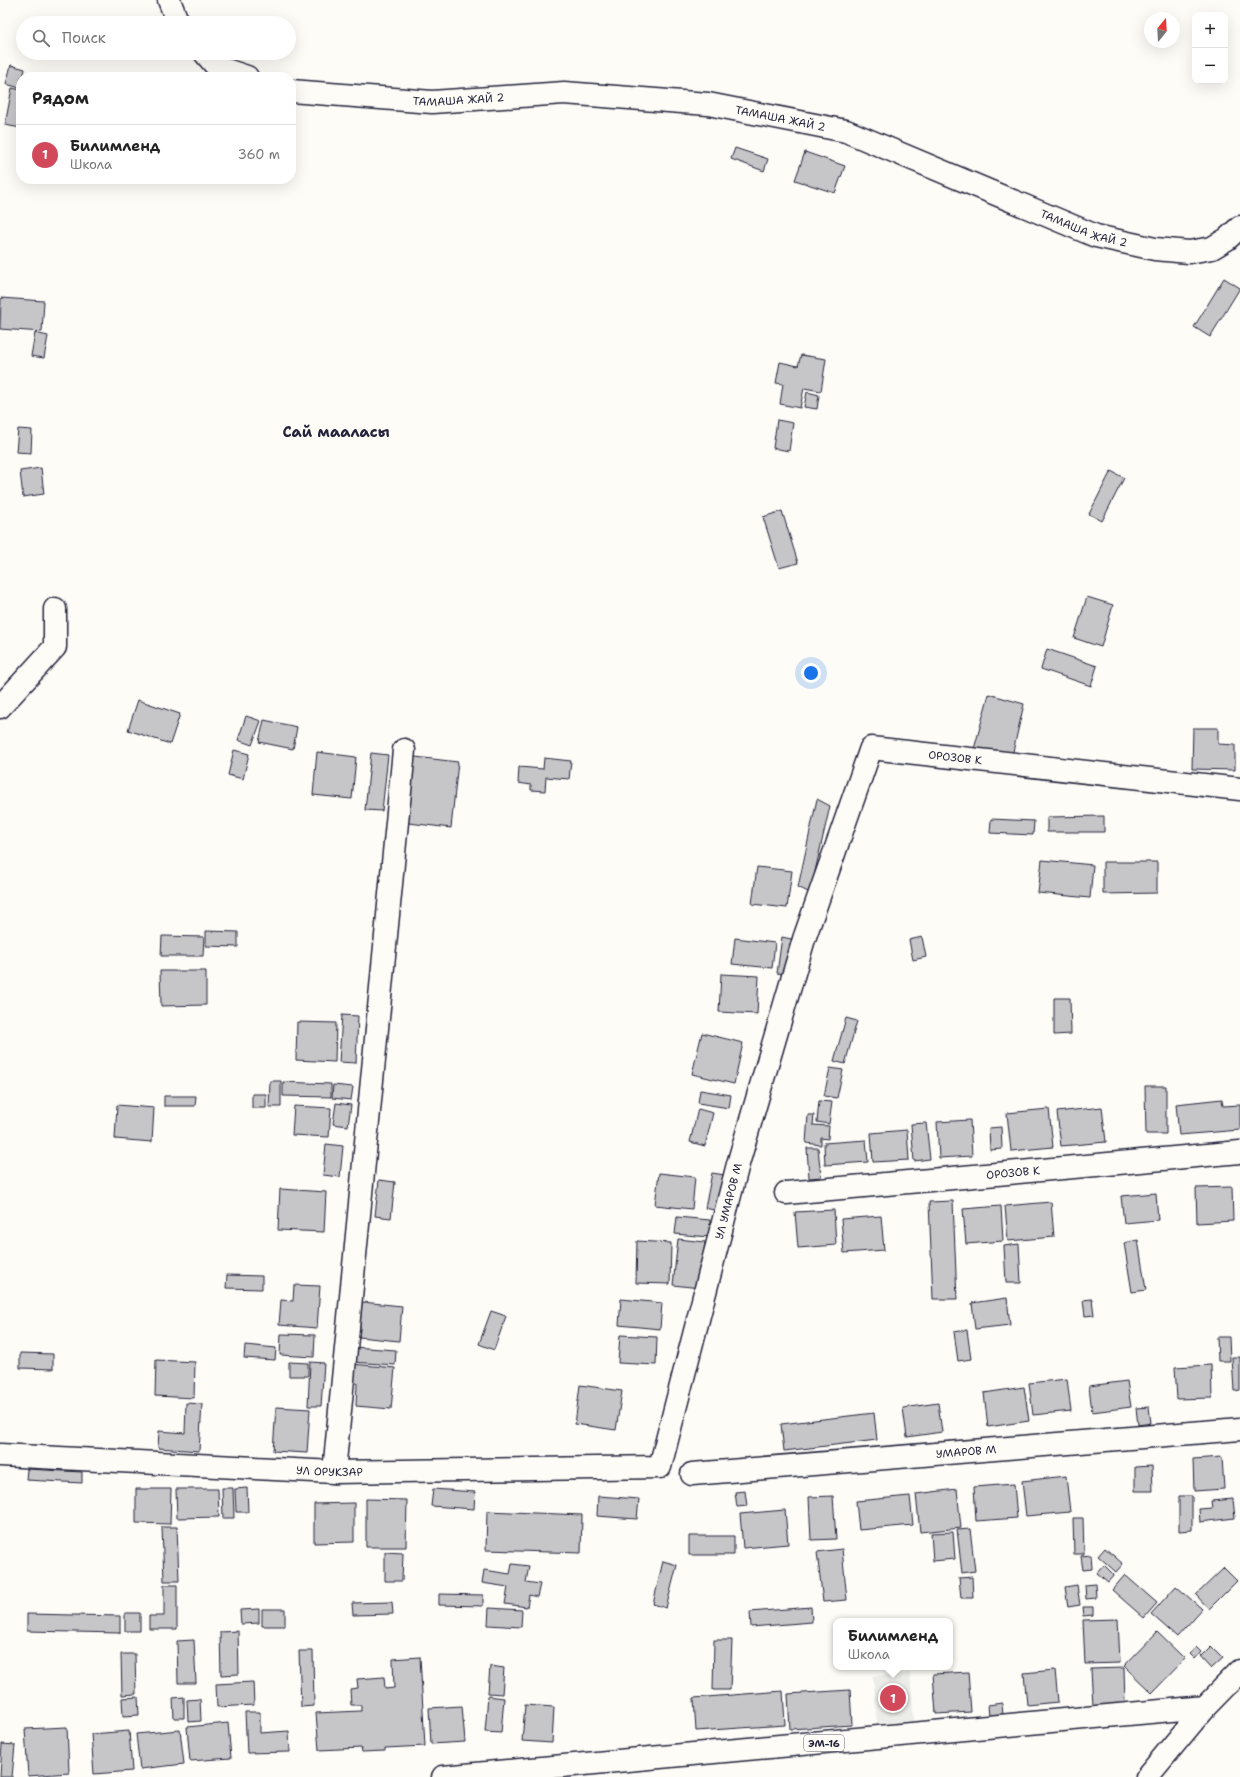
<!DOCTYPE html>
<html lang="ru">
<head>
<meta charset="utf-8">
<style>
	:root { --surface:#fff; --page:#f6f6f6; --text:#222; --muted:#767676; --line:#e0e0e0; --accent:#d1495b }
	body { margin:0; font-family:"Shantell Sans",sans-serif; background:var(--page); color:var(--text) }
	.controls { position:absolute; right:12px; top:12px; display:grid; overflow:hidden; border-radius:8px; box-shadow:0 4px 16px #0002 }
	.controls button { width:36px; height:36px; display:grid; place-items:center; padding:0; border:0; border-bottom:1px solid var(--line); background:var(--surface); color:var(--text); font:20px sans-serif }
	.compass { position:absolute; left:1144px; top:12px; width:36px; height:36px; border-radius:50%; background:var(--surface); box-shadow:0 4px 16px #0002; rotate:18deg }
	.you { position:absolute; left:811px; top:673px; width:14px; height:14px; margin:-10px; border:3px solid #fff; border-radius:50%; background:#1a73e8; box-shadow:0 0 0 6px #1a73e833 }
	.badge { display:grid; place-items:center; width:26px; height:26px; border-radius:50%; background:var(--accent); color:#fff; font-size:13px; font-weight:700 }
	.pin { position:absolute; translate:-50% -50%; border:2px solid #fff; box-shadow:0 1px 4px #0006 }
	.popup { position:absolute; left:833px; top:1618px; width:120px; height:52px; box-sizing:border-box; display:grid; place-content:center; border-radius:8px; background:var(--surface); filter:drop-shadow(0 1px 3px #0005); font-size:13px; white-space:nowrap; color:var(--muted) }
	.popup b { font-size:15px; color:var(--text) }
	.popup::after { content:''; position:absolute; left:50%; top:100%; margin-left:-8px; border:8px solid transparent; border-top-color:var(--surface) }
	.list { margin:0; padding:0; list-style:none }
	h2 { display:flex; justify-content:space-between; align-items:center; height:52px; margin:0; padding:0 16px; font-size:17px }
	h2 small { font-size:13px; font-weight:400; color:var(--muted) }
	.list li { display:grid; grid-template-columns:26px 1fr auto; gap:12px; align-items:center; box-sizing:border-box; height:60px; padding:0 16px; border-top:1px solid var(--line) }
	.list b { display:block; font-size:15px; white-space:nowrap }
	.list p { margin:0; font-size:13px; white-space:nowrap; color:var(--muted) }
	.list em { font-size:13px; font-style:normal; color:var(--muted) }
	.icon { flex:none; width:22px; height:22px; fill:none; stroke:currentColor; stroke-width:2; stroke-linecap:round; stroke-linejoin:round }
	.map { position:relative; flex:none; width:1240px; height:1777px; overflow:hidden }
	.search { position:absolute; background:var(--surface); box-shadow:0 4px 16px #0002; left:16px; top:16px; width:280px; height:44px; display:flex; align-items:center; gap:10px; box-sizing:border-box; padding:0 14px; border-radius:22px; color:var(--muted); font-size:15px }
	.panel { position:absolute; background:var(--surface); box-shadow:0 4px 16px #0002; left:16px; top:72px; width:280px; height:112px; border-radius:16px }
	.map>svg:first-child { display:block }
	.built { fill:#ecece9 }
	.building { fill:#c6c6c8; stroke:#22223b }
	.lines { fill:none; stroke-linecap:round; stroke-linejoin:round }
	.minor-casing { stroke:#22223b; stroke-width:25 }
	.major-casing { stroke:#22223b; stroke-width:25 }
	.highway-casing { stroke:#22223b; stroke-width:25 }
	.minor { stroke:#fdfcf7; stroke-width:22 }
	.major { stroke:#fdfcf7; stroke-width:22 }
	.highway { stroke:#fdfcf7; stroke-width:22 }
	.labels { text-anchor:middle; stroke-width:3; stroke-linejoin:round; paint-order:stroke }
	.shield { fill:#fdfcf7; stroke:#646373; stroke-width:1 }
	.shield-label { font-size:10px; font-weight:bold; fill:#22223b }
	.street-label { font-size:11px; fill:#22223b; stroke:#fdfcf7 }
	.district-label { font-size:15px; font-weight:bold; fill:#22223b; stroke:#fdfcf7 }
</style>
</head>
<body>
<div class="map">
<svg width="1240" height="1777" viewBox="0 0 1240 1777">
	<rect width="100%" height="100%" fill="#fdfcf7"/>
	<filter id="ink" filterUnits="userSpaceOnUse"><feTurbulence type="fractalNoise" baseFrequency=".025" numOctaves="2"/><feDisplacementMap in="SourceGraphic" scale="8" xChannelSelector="R" yChannelSelector="G"/><feConvolveMatrix kernelMatrix="1 2 1 2 8 2 1 2 1" color-interpolation-filters="sRGB"/></filter>
	<g filter="url(#ink)">
		<path class="built" d="M 910,1673 L 914,1721 L 877,1724 L 873,1676 Z"/>
		<path class="building" d="M 11,65 L 25,69 L 23,77 L 21,77 L 20,88 L 6,84 Z
			M 12,88 L 21,90 L 21,128 L 5,125 Z
			M 735,148 L 768,159 L 764,171 L 731,159 Z
			M 805,152 L 845,166 L 835,193 L 795,180 Z
			M 1224,278 L 1240,288 L 1210,337 L 1194,327 Z
			M 1,298 L 44,301 L 42,332 L 0,329 Z
			M 35,333 L 48,336 L 44,358 L 31,356 Z
			M 801,355 L 826,359 L 821,391 L 804,388 L 800,408 L 780,404 L 783,384 L 776,383 L 780,362 L 798,366 Z
			M 807,392 L 819,395 L 817,409 L 804,407 Z
			M 777,420 L 793,423 L 789,451 L 773,448 Z
			M 18,429 L 32,430 L 31,453 L 16,452 Z
			M 41,468 L 44,494 L 23,497 L 20,471 Z
			M 1111,471 L 1124,478 L 1102,521 L 1089,514 Z
			M 782,511 L 798,563 L 779,568 L 763,517 Z
			M 1087,597 L 1113,605 L 1101,647 L 1074,638 Z
			M 1047,649 L 1097,666 L 1091,686 L 1041,669 Z
			M 989,694 L 1024,704 L 1012,756 L 974,749 Z
			M 138,700 L 180,714 L 170,744 L 128,730 Z
			M 246,716 L 261,721 L 252,745 L 238,740 Z
			M 264,720 L 297,727 L 293,749 L 259,742 Z
			M 1193,728 L 1218,728 L 1218,744 L 1235,745 L 1235,770 L 1192,769 Z
			M 234,750 L 249,754 L 243,779 L 228,775 Z
			M 317,752 L 356,757 L 352,799 L 313,795 Z
			M 371,753 L 388,755 L 382,811 L 365,810 Z
			M 407,756 L 458,762 L 451,828 L 400,822 Z
			M 544,758 L 571,761 L 569,779 L 546,777 L 545,791 L 531,790 L 531,785 L 518,783 L 519,767 L 543,769 Z
			M 817,799 L 830,806 L 810,893 L 798,887 Z
			M 1104,816 L 1104,832 L 1047,832 L 1047,817 Z
			M 991,819 L 1034,821 L 1033,835 L 990,833 Z
			M 1042,860 L 1093,865 L 1090,898 L 1038,893 Z
			M 1103,862 L 1157,862 L 1157,893 L 1103,894 Z
			M 757,867 L 792,871 L 787,908 L 752,904 Z
			M 206,931 L 238,932 L 238,947 L 206,946 Z
			M 162,936 L 204,937 L 203,956 L 161,956 Z
			M 782,937 L 796,940 L 790,975 L 777,973 Z
			M 922,937 L 926,957 L 913,960 L 909,940 Z
			M 735,938 L 775,943 L 772,968 L 732,964 Z
			M 160,971 L 206,971 L 206,1005 L 161,1006 Z
			M 721,974 L 759,976 L 757,1014 L 719,1012 Z
			M 1054,998 L 1070,998 L 1071,1034 L 1054,1035 Z
			M 342,1015 L 358,1016 L 356,1063 L 339,1062 Z
			M 846,1018 L 857,1021 L 845,1064 L 834,1061 Z
			M 297,1022 L 336,1023 L 335,1062 L 296,1060 Z
			M 702,1033 L 743,1043 L 734,1084 L 692,1074 Z
			M 830,1068 L 843,1070 L 837,1098 L 824,1096 Z
			M 270,1081 L 281,1081 L 281,1107 L 269,1107 Z
			M 283,1082 L 331,1084 L 331,1097 L 283,1096 Z
			M 333,1085 L 353,1087 L 351,1100 L 332,1098 Z
			M 1145,1086 L 1166,1086 L 1166,1134 L 1146,1134 Z
			M 700,1090 L 731,1095 L 729,1108 L 698,1103 Z
			M 252,1094 L 266,1094 L 266,1108 L 252,1108 Z
			M 164,1096 L 196,1096 L 195,1106 L 164,1106 Z
			M 1222,1099 L 1223,1106 L 1240,1105 L 1240,1130 L 1179,1135 L 1176,1104 Z
			M 819,1101 L 832,1102 L 829,1124 L 817,1122 Z
			M 336,1103 L 351,1105 L 348,1126 L 333,1124 Z
			M 117,1105 L 154,1108 L 152,1142 L 115,1139 Z
			M 294,1106 L 331,1108 L 329,1137 L 292,1135 Z
			M 1102,1107 L 1106,1142 L 1061,1146 L 1057,1112 Z
			M 698,1109 L 713,1113 L 705,1146 L 690,1142 Z
			M 1049,1109 L 1053,1147 L 1011,1151 L 1007,1113 Z
			M 808,1115 L 814,1115 L 813,1125 L 829,1126 L 828,1139 L 821,1138 L 821,1145 L 806,1143 Z
			M 970,1120 L 972,1156 L 939,1158 L 937,1122 Z
			M 926,1123 L 930,1159 L 914,1161 L 911,1124 Z
			M 1001,1127 L 1002,1149 L 990,1150 L 989,1128 Z
			M 907,1130 L 909,1160 L 873,1162 L 871,1133 Z
			M 866,1140 L 868,1162 L 825,1165 L 824,1143 Z
			M 326,1144 L 343,1146 L 340,1177 L 323,1175 Z
			M 807,1148 L 818,1148 L 821,1177 L 809,1178 Z
			M 659,1173 L 695,1177 L 692,1209 L 655,1205 Z
			M 712,1173 L 725,1175 L 718,1211 L 705,1208 Z
			M 379,1180 L 395,1182 L 391,1218 L 375,1216 Z
			M 1232,1187 L 1233,1221 L 1197,1223 L 1196,1188 Z
			M 280,1189 L 326,1192 L 324,1232 L 278,1230 Z
			M 1156,1193 L 1158,1220 L 1124,1223 L 1121,1196 Z
			M 953,1201 L 957,1299 L 933,1299 L 929,1202 Z
			M 1051,1202 L 1054,1237 L 1008,1241 L 1005,1206 Z
			M 1001,1206 L 1003,1241 L 966,1244 L 963,1209 Z
			M 834,1210 L 836,1245 L 798,1248 L 795,1212 Z
			M 881,1216 L 884,1250 L 844,1253 L 841,1219 Z
			M 677,1217 L 710,1220 L 709,1237 L 675,1234 Z
			M 678,1239 L 705,1242 L 700,1288 L 673,1285 Z
			M 1138,1240 L 1146,1290 L 1132,1292 L 1124,1243 Z
			M 637,1241 L 671,1243 L 670,1284 L 636,1283 Z
			M 1019,1244 L 1021,1283 L 1006,1283 L 1004,1246 Z
			M 227,1275 L 262,1276 L 262,1289 L 226,1288 Z
			M 294,1285 L 320,1286 L 317,1328 L 279,1325 L 281,1300 L 293,1301 Z
			M 1007,1298 L 1010,1325 L 975,1329 L 972,1303 Z
			M 621,1299 L 662,1303 L 660,1329 L 619,1325 Z
			M 1092,1299 L 1094,1315 L 1085,1316 L 1083,1300 Z
			M 362,1302 L 402,1306 L 399,1341 L 359,1337 Z
			M 491,1311 L 506,1316 L 494,1350 L 479,1344 Z
			M 967,1330 L 971,1359 L 958,1361 L 954,1332 Z
			M 281,1334 L 315,1335 L 314,1357 L 280,1355 Z
			M 620,1335 L 657,1337 L 656,1365 L 618,1363 Z
			M 1217,1337 L 1229,1337 L 1230,1361 L 1218,1361 Z
			M 245,1345 L 276,1348 L 275,1360 L 244,1358 Z
			M 353,1347 L 396,1350 L 395,1365 L 352,1362 Z
			M 20,1353 L 53,1354 L 53,1369 L 20,1368 Z
			M 1232,1357 L 1240,1357 L 1240,1390 L 1234,1391 Z
			M 156,1360 L 195,1362 L 194,1398 L 155,1396 Z
			M 289,1362 L 308,1363 L 308,1376 L 289,1376 Z
			M 310,1362 L 324,1363 L 321,1406 L 308,1406 Z
			M 352,1364 L 395,1368 L 391,1409 L 356,1406 L 357,1383 L 351,1383 Z
			M 1211,1365 L 1212,1398 L 1177,1399 L 1175,1367 Z
			M 1067,1379 L 1071,1411 L 1033,1415 L 1029,1383 Z
			M 1127,1381 L 1131,1407 L 1092,1412 L 1089,1386 Z
			M 580,1385 L 622,1391 L 616,1430 L 575,1424 Z
			M 1024,1387 L 1029,1421 L 988,1427 L 984,1393 Z
			M 186,1403 L 202,1404 L 199,1451 L 158,1448 L 159,1431 L 185,1433 Z
			M 938,1403 L 942,1432 L 907,1437 L 903,1408 Z
			M 276,1407 L 310,1409 L 307,1453 L 273,1451 Z
			M 1149,1407 L 1151,1423 L 1138,1425 L 1136,1408 Z
			M 874,1413 L 877,1440 L 784,1451 L 781,1424 Z
			M 1222,1457 L 1224,1489 L 1194,1491 L 1193,1459 Z
			M 1152,1466 L 1153,1491 L 1135,1491 L 1135,1467 Z
			M 27,1469 L 82,1472 L 82,1483 L 26,1480 Z
			M 1066,1476 L 1070,1512 L 1026,1516 L 1022,1481 Z
			M 1014,1484 L 1017,1518 L 976,1521 L 974,1487 Z
			M 222,1488 L 233,1488 L 234,1518 L 223,1518 Z
			M 247,1488 L 248,1512 L 236,1512 L 235,1489 Z
			M 136,1489 L 171,1489 L 170,1524 L 136,1523 Z
			M 176,1489 L 218,1489 L 219,1517 L 177,1518 Z
			M 433,1489 L 475,1492 L 474,1509 L 431,1506 Z
			M 957,1489 L 961,1528 L 920,1532 L 916,1494 Z
			M 745,1491 L 747,1506 L 737,1507 L 735,1492 Z
			M 598,1496 L 639,1499 L 637,1519 L 597,1516 Z
			M 833,1496 L 836,1539 L 811,1540 L 809,1497 Z
			M 910,1496 L 913,1525 L 859,1530 L 856,1501 Z
			M 1179,1496 L 1192,1496 L 1192,1530 L 1179,1531 Z
			M 366,1499 L 407,1500 L 406,1547 L 366,1547 Z
			M 1233,1499 L 1235,1518 L 1200,1522 L 1199,1509 L 1212,1508 L 1211,1501 Z
			M 354,1503 L 354,1542 L 314,1543 L 314,1504 Z
			M 785,1510 L 788,1544 L 743,1548 L 740,1514 Z
			M 487,1511 L 582,1515 L 581,1553 L 486,1550 Z
			M 1073,1518 L 1083,1518 L 1084,1554 L 1074,1554 Z
			M 162,1527 L 177,1527 L 179,1581 L 164,1581 Z
			M 970,1529 L 975,1571 L 962,1573 L 957,1530 Z
			M 953,1532 L 955,1559 L 933,1561 L 931,1533 Z
			M 689,1536 L 734,1536 L 734,1555 L 689,1555 Z
			M 1105,1548 L 1123,1564 L 1116,1572 L 1098,1556 Z
			M 842,1549 L 847,1600 L 823,1602 L 817,1552 Z
			M 385,1552 L 403,1553 L 402,1581 L 385,1581 Z
			M 1091,1555 L 1092,1569 L 1083,1570 L 1081,1556 Z
			M 663,1561 L 677,1565 L 666,1608 L 653,1604 Z
			M 512,1564 L 529,1566 L 526,1582 L 540,1584 L 537,1597 L 529,1595 L 527,1607 L 505,1604 L 508,1587 L 482,1583 L 484,1570 L 510,1574 Z
			M 1104,1565 L 1114,1575 L 1108,1582 L 1097,1573 Z
			M 1224,1568 L 1237,1581 L 1209,1609 L 1196,1595 Z
			M 1125,1575 L 1157,1603 L 1144,1618 L 1112,1590 Z
			M 972,1577 L 973,1598 L 961,1598 L 959,1578 Z
			M 1095,1584 L 1096,1598 L 1086,1599 L 1085,1585 Z
			M 164,1585 L 177,1585 L 177,1629 L 149,1629 L 149,1616 L 164,1616 Z
			M 1077,1585 L 1080,1605 L 1068,1607 L 1065,1587 Z
			M 1176,1586 L 1202,1609 L 1177,1637 L 1151,1614 Z
			M 439,1594 L 483,1595 L 483,1606 L 439,1605 Z
			M 392,1602 L 393,1614 L 353,1615 L 352,1603 Z
			M 811,1607 L 812,1622 L 751,1627 L 750,1612 Z
			M 1082,1607 L 1093,1607 L 1093,1615 L 1083,1616 Z
			M 489,1608 L 522,1610 L 521,1627 L 488,1625 Z
			M 259,1609 L 259,1623 L 241,1624 L 240,1610 Z
			M 262,1609 L 285,1609 L 285,1626 L 262,1626 Z
			M 125,1613 L 140,1613 L 140,1631 L 125,1631 Z
			M 27,1614 L 120,1616 L 120,1633 L 27,1631 Z
			M 1118,1619 L 1120,1663 L 1085,1664 L 1083,1620 Z
			M 238,1631 L 239,1674 L 221,1675 L 220,1632 Z
			M 1157,1632 L 1185,1659 L 1152,1693 L 1124,1666 Z
			M 194,1640 L 196,1683 L 178,1683 L 177,1641 Z
			M 714,1640 L 732,1640 L 730,1690 L 713,1690 Z
			M 1211,1646 L 1223,1658 L 1212,1668 L 1201,1656 Z
			M 1196,1647 L 1201,1652 L 1195,1659 L 1190,1654 Z
			M 299,1651 L 313,1651 L 314,1706 L 301,1707 Z
			M 121,1654 L 135,1654 L 136,1694 L 122,1695 Z
			M 420,1657 L 425,1746 L 385,1748 L 385,1751 L 362,1752 L 361,1748 L 319,1750 L 316,1713 L 361,1711 L 361,1705 L 351,1705 L 350,1689 L 358,1688 L 357,1679 L 384,1677 L 385,1689 L 394,1688 L 393,1659 Z
			M 490,1666 L 504,1668 L 502,1694 L 488,1693 Z
			M 1124,1668 L 1125,1704 L 1093,1706 L 1091,1669 Z
			M 1055,1670 L 1058,1702 L 1027,1705 L 1024,1673 Z
			M 968,1672 L 971,1712 L 936,1714 L 933,1674 Z
			M 253,1682 L 254,1705 L 217,1707 L 216,1684 Z
			M 850,1690 L 852,1725 L 790,1729 L 788,1694 Z
			M 783,1691 L 785,1725 L 696,1731 L 694,1698 Z
			M 488,1696 L 504,1698 L 501,1733 L 485,1732 Z
			M 138,1697 L 139,1715 L 123,1716 L 122,1698 Z
			M 184,1697 L 184,1718 L 174,1718 L 173,1698 Z
			M 200,1699 L 201,1721 L 188,1722 L 187,1700 Z
			M 1002,1703 L 1003,1716 L 989,1717 L 988,1705 Z
			M 525,1705 L 554,1707 L 552,1743 L 522,1741 Z
			M 462,1706 L 465,1742 L 431,1744 L 429,1708 Z
			M 245,1712 L 260,1712 L 260,1733 L 289,1731 L 290,1752 L 247,1753 Z
			M 228,1723 L 231,1758 L 190,1761 L 187,1727 Z
			M 67,1727 L 69,1773 L 28,1776 L 25,1729 Z
			M 180,1730 L 184,1764 L 140,1769 L 136,1734 Z
			M 129,1731 L 132,1771 L 94,1774 L 91,1734 Z
			M 2,1744 L 15,1745 L 12,1777 L 0,1777 Z"/>
		<g class="lines">
			<defs>
				<g id="minor">
					<path d="M 169,0 L 176,18 L 180,23"/>
					<path d="M 205,53 L 217,67 L 247,77"/>
					<path id="s1" d="M 291,91 L 432,102 L 564,93 L 708,104 L 846,131 L 1096,236 L 1155,249 L 1189,252 L 1212,248 L 1227,239 L 1240,227"/>
					<path d="M 0,707 L 55,647 L 55,609"/>
					<path id="s2" d="M 786,1193 L 1240,1152"/>
					<path id="s3" d="M 0,1455 L 334,1472 L 660,1467 L 738,1164 L 804,939 L 871,748 L 1240,789"/>
					<path d="M 334,1472 L 404,750"/>
					<path id="s4" d="M 692,1474 L 1240,1429"/>
				</g>
				<path id="major" d="M 1147,1777 L 1205,1707"/>
				<path id="highway" d="M 443,1777 L 1205,1707 L 1240,1671"/>
			</defs>
			<use href="#minor" class="minor-casing"/>
			<use href="#major" class="major-casing"/>
			<use href="#highway" class="highway-casing"/>
			<use href="#minor" class="minor"/>
			<use href="#major" class="major"/>
			<use href="#highway" class="highway"/>
		</g>
	</g>
	<g class="labels">
		<rect class="shield" x="804" y="1735" width="40" height="16" rx="3"/>
		<g class="shield-label">
			<text x="824" y="1747">ЭМ-16</text>
		</g>
		<g class="street-label">
			<text dy="4" stroke="none"><textPath href="#s1" startOffset="168">ТАМАША ЖАЙ 2</textPath></text>
			<text dy="4" stroke="none"><textPath href="#s1" startOffset="492">ТАМАША ЖАЙ 2</textPath></text>
			<text dy="4" stroke="none"><textPath href="#s1" startOffset="816">ТАМАША ЖАЙ 2</textPath></text>
			<text dy="4" stroke="none"><textPath href="#s3" startOffset="1495">ОРОЗОВ К</textPath></text>
			<text dy="4" stroke="none"><textPath href="#s2" startOffset="228">ОРОЗОВ К</textPath></text>
			<text dy="4" stroke="none"><textPath href="#s3" startOffset="935">УЛ УМАРОВ М</textPath></text>
			<text dy="4" stroke="none"><textPath href="#s4" startOffset="275">УМАРОВ М</textPath></text>
			<text dy="4" stroke="none"><textPath href="#s3" startOffset="330">УЛ ОРУКЗАР</textPath></text>
		</g>
		<g class="district-label">
			<text x="336" y="437">Сай мааласы</text>
		</g>
	</g>
</svg>
<div class="controls">
<button>+</button>
<button>−</button>
</div>
<svg class="compass" viewBox="-18 -18 36 36"><path d="M0-13l5 13h-10z" fill="#e53935"/><path d="M0 13l5-13h-10z" fill="#767676"/></svg>
<div class="you"></div>
<div class="pin badge" style="left:893px;top:1698px">1</div>
<div class="popup"><b>Билимленд</b>Школа</div>
<div class="search"><svg class="icon" aria-label="search" viewBox="0 0 24 24"><circle cx="10" cy="10" r="6"/><path d="M15 15l6 6"/></svg>Поиск</div>
<section class="panel">
<h2>Рядом<small></small></h2>
<ul class="list">
<li><span class="badge">1</span><div><b>Билимленд</b><p>Школа</p></div><em>360 m</em></li>
</ul>
</section>
</div>
</body>
</html>
